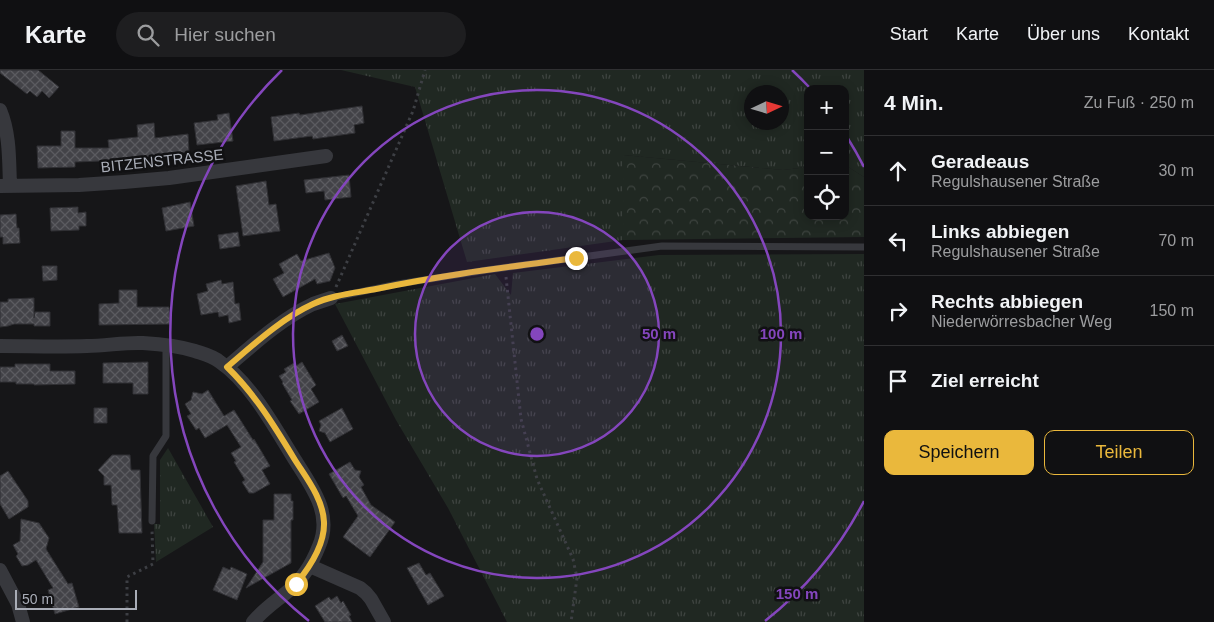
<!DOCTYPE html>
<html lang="de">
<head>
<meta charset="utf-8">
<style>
	:root { --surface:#101012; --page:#1e1e20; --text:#f1f3f6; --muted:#9c9d9f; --line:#303032; --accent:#eab83c }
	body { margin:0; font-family:Arial,sans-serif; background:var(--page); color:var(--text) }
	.controls { position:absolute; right:15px; top:15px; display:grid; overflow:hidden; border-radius:10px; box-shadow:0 2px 12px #0003 }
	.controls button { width:45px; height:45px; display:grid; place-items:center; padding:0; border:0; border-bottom:1px solid var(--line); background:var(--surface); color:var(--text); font:25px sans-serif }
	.compass { position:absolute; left:744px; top:15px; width:45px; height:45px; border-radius:50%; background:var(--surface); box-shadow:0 2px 12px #0003; rotate:86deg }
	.scale { position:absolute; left:15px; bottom:12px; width:122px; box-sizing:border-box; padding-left:5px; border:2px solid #a9adb7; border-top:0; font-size:14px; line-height:18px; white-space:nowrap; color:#a9adb7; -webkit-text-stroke:4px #111113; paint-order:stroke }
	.stop { position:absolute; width:15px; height:15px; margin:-11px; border:4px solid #eab83c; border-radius:50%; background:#fff }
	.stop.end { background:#eab83c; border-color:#fff; box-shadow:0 1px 5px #0008 }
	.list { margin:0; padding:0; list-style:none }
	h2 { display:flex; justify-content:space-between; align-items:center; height:65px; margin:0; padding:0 20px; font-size:21px }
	h2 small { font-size:16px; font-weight:400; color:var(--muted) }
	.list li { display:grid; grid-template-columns:32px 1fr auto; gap:15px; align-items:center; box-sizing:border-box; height:70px; padding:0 20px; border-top:1px solid var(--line) }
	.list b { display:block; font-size:19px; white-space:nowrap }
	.list p { margin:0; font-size:16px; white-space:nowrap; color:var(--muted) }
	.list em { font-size:16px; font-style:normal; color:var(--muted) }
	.actions { display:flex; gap:10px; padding:15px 20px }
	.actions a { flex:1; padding:11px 0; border:1px solid var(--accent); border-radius:10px; text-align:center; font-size:18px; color:var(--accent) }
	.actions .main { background:var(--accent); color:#111 }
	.icon { flex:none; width:28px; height:28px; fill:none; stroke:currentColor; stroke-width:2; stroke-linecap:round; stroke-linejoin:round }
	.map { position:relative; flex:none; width:864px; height:552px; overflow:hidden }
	header { display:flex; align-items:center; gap:30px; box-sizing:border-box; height:70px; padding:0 25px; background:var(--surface); border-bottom:1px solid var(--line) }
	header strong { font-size:24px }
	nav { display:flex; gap:28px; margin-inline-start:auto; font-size:18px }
	.search { width:350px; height:45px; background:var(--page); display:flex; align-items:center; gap:12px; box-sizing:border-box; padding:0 18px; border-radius:28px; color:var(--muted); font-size:19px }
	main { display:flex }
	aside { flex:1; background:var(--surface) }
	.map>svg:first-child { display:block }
	.grass { fill:url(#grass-tufts); fill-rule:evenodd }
	.forest { fill:url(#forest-crowns) }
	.building { fill:url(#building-cross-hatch); stroke:#303034 }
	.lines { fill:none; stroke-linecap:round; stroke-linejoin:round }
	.path { stroke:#3d3f44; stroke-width:3; stroke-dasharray:2.5 4; stroke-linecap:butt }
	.service { stroke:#37383d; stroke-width:7 }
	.minor { stroke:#37383d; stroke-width:14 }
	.route { stroke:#eab83c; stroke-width:6 }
	.ring { fill:none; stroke:#8446bd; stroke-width:2.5 }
	.labels { text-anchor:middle; stroke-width:5; stroke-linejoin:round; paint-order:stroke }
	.street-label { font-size:15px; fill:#a9adb7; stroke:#111113 }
	.centre { fill:#8446bd; stroke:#111113; stroke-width:2.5 }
	.ring-label { font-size:15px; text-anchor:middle; font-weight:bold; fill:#8446bd; stroke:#111113; stroke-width:5; stroke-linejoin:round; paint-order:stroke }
</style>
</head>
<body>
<header>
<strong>Karte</strong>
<div class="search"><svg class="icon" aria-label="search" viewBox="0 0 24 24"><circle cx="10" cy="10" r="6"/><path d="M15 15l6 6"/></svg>Hier suchen</div>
<nav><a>Start</a><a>Karte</a><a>Über uns</a><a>Kontakt</a></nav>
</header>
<main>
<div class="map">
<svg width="864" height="552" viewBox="0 0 864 552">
	<defs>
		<pattern id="grass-tufts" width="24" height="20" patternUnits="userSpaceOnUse" patternTransform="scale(1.25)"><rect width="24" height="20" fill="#202822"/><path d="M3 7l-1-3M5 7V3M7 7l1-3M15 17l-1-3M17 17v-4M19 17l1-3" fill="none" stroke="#3e4440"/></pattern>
		<pattern id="forest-crowns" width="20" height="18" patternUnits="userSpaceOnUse" patternTransform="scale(1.25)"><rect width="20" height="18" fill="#202822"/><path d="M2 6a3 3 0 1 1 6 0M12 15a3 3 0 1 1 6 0" fill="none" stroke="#3e4440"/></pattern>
		<pattern id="building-cross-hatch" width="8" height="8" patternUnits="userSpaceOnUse" patternTransform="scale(1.25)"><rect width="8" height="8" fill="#434348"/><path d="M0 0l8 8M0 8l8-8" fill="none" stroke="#5b5b60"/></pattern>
	</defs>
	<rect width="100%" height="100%" fill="#161618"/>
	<path class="grass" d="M 341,0 L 864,0 L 864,107 L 845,95 L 845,19 L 808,19 L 808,97 L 783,100 L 623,85 L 623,170 L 467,192 L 415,17 ZM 752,22 L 782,22 L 782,52 L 752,52 Z
		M 864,184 L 864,552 L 507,552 L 448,438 L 396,350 L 335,234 L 495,204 L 511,225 L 513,203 L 659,185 Z
		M 168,378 L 213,457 L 156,492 L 154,454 L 160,454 L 160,390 Z"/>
	<path class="forest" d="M 623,85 L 783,100 L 808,97 L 808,146 L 845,146 L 845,95 L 864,107 L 864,167 L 623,170 Z"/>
	<path class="building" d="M 0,0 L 38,0 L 59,17 L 49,28 L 42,21 L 37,27 L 30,21 L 27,24 L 0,3 Z
		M 362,36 L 364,53 L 354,55 L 355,63 L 313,69 L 312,66 L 274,71 L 271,47 L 299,43 L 300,45 Z
		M 229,43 L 233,71 L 197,75 L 194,53 L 218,50 L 217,45 Z
		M 154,53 L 155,68 L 188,64 L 189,82 L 156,85 L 156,87 L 126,90 L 126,92 L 106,95 L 100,91 L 75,92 L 75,97 L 38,98 L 37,76 L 61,76 L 61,61 L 75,61 L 75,78 L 109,78 L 108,70 L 138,67 L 137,55 Z
		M 349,105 L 351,127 L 325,130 L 324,121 L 306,123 L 304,110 Z
		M 266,111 L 269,135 L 276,134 L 280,161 L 243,166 L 236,116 Z
		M 190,132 L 194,156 L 166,161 L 162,138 Z
		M 78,137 L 78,143 L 86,142 L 86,156 L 79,156 L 79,160 L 51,161 L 50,138 Z
		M 16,144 L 17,158 L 19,158 L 20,173 L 3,174 L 3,167 L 0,167 L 0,145 Z
		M 238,162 L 240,176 L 220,179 L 218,165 Z
		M 329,183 L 335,198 L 330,211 L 317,214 L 315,209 L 283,227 L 273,209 L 284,203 L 279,194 L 297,184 L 301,191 Z
		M 42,196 L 57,196 L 57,210 L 43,211 Z
		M 221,210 L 222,214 L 233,212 L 235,234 L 239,233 L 241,250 L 229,253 L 228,245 L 219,247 L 218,242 L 201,245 L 197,224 L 208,221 L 206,214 Z
		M 119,220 L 137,220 L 137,237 L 169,237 L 170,254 L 99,255 L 99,234 L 119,233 Z
		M 34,228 L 34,248 L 35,242 L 50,242 L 50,256 L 34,256 L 34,254 L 14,254 L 8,256 L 0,257 L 0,232 L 8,232 L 8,229 Z
		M 342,265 L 348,276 L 337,281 L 332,271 Z
		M 148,292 L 148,324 L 133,324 L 133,313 L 103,313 L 103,293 Z
		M 302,292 L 316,315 L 311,319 L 319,332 L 299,344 L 290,331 L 292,330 L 282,313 L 283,312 L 279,306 L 286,302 L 284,299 L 294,293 L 296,296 Z
		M 15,294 L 50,294 L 50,301 L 75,301 L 75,314 L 34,315 L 34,314 L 16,314 L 16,312 L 0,312 L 0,297 L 15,297 Z
		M 208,320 L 224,346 L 234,340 L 253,370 L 254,369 L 270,396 L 262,400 L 270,414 L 254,423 L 249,423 L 242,412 L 245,410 L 234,392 L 236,391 L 231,383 L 241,377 L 227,355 L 205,368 L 199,358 L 196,360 L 187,346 L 191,344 L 185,334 L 191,330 L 193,322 L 202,324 Z
		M 94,338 L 107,338 L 107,353 L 94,353 Z
		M 342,338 L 353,359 L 330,372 L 325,363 L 319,361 L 321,355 L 319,351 Z
		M 112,385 L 130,385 L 131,400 L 140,400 L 142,463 L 119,463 L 117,435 L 112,435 L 111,415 L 104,415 L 104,406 L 98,400 Z
		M 350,392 L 355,400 L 361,401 L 359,407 L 364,415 L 361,417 L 371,435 L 395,452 L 370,487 L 343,467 L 358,446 L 346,426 L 343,428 L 329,404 Z
		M 8,401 L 28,431 L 28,437 L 9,449 L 0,434 L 0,406 Z
		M 274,424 L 291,424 L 291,431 L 293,431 L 293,450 L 291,450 L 291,493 L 246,518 L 263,492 L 263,450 L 274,450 Z
		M 21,449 L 39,453 L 49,468 L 46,479 L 68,514 L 72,513 L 79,537 L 55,544 L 48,520 L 53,518 L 36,490 L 28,495 L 22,496 L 16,486 L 18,484 L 13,475 L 20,471 Z
		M 419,493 L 426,505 L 430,503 L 444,526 L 428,535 L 407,498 Z
		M 223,497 L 230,500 L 231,497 L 247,504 L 237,530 L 213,520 Z
		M 337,526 L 341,533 L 343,531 L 351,545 L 349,546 L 352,552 L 325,552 L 315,536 L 329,527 L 331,530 Z"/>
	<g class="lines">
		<path class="path" d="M 506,207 L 521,349 L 537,409 L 573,489 L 577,508 L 571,552
			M 336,217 L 413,41 L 425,0
			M 127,552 L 127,507 L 153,494 L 152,460"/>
		<path class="service" d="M 331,228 L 398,214 L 487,200 L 662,176 L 864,177
			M 152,451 L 153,386 L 166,366 L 166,275"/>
		<path class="minor" d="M 0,40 C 10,64 9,90 10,116
			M 0,116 L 79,115 L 124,112 L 169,108 L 326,86
			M 0,276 C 29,276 58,277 87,276 C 106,276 125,272 143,273 C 161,274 179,276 195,281 C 204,284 213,286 220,292 C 251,313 275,358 295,390 C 312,417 333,444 319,476 C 312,494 302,510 287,522 C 275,532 263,540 253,552
			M 227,297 C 254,274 281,249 313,234 C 319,232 325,230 331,228
			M 310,496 L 360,518 L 366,523 L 371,529 L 384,552
			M 0,500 L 18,534 L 23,552"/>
	</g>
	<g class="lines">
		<path class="route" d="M 296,514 C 310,497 325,475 324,452 C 323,429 307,409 295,390 C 275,357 255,324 227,297 C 253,275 282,248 313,234 C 332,225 355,223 376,219 C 442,205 509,197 576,188"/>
	</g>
	<circle cx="537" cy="264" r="122" fill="#8446bd" fill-opacity=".12"/>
	<g class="ring">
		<circle cx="537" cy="264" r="122"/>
		<circle cx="537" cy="264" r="244"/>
		<path d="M864 431A367 367 0 0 1 765 551M309 551A367 367 0 0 1 282 0M792 0A367 367 0 0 1 810 18M847 67A367 367 0 0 1 864 97"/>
	</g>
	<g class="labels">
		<g class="street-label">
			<text transform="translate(162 91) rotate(-6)" y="5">BITZENSTRASSE</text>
		</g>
	</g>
	<circle cx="537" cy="264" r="8" class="centre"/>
	<g class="ring-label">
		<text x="659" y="269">50 m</text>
		<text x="781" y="269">100 m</text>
		<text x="797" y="529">150 m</text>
	</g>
</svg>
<div class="controls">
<button>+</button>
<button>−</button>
<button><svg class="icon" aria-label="locate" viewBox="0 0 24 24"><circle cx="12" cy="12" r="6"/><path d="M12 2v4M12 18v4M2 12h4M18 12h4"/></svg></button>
</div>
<svg class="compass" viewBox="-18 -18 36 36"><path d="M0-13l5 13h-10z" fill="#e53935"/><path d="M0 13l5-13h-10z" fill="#9c9d9f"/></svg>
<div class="scale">50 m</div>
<div class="stop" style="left:296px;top:514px"></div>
<div class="stop end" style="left:576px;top:188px"></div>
</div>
<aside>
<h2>4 Min.<small>Zu Fuß · 250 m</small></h2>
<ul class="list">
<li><svg class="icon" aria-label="ahead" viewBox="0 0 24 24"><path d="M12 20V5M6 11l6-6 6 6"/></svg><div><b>Geradeaus</b><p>Regulshausener Straße</p></div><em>30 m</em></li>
<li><svg class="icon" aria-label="left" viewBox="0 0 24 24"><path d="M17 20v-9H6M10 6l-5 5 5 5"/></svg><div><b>Links abbiegen</b><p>Regulshausener Straße</p></div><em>70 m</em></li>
<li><svg class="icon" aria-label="right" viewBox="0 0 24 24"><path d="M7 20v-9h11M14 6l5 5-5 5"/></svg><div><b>Rechts abbiegen</b><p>Niederwörresbacher Weg</p></div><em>150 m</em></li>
<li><svg class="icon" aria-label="arrive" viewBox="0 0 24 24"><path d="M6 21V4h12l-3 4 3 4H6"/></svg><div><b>Ziel erreicht</b></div></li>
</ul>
<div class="actions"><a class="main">Speichern</a><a>Teilen</a></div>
</aside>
</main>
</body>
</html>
